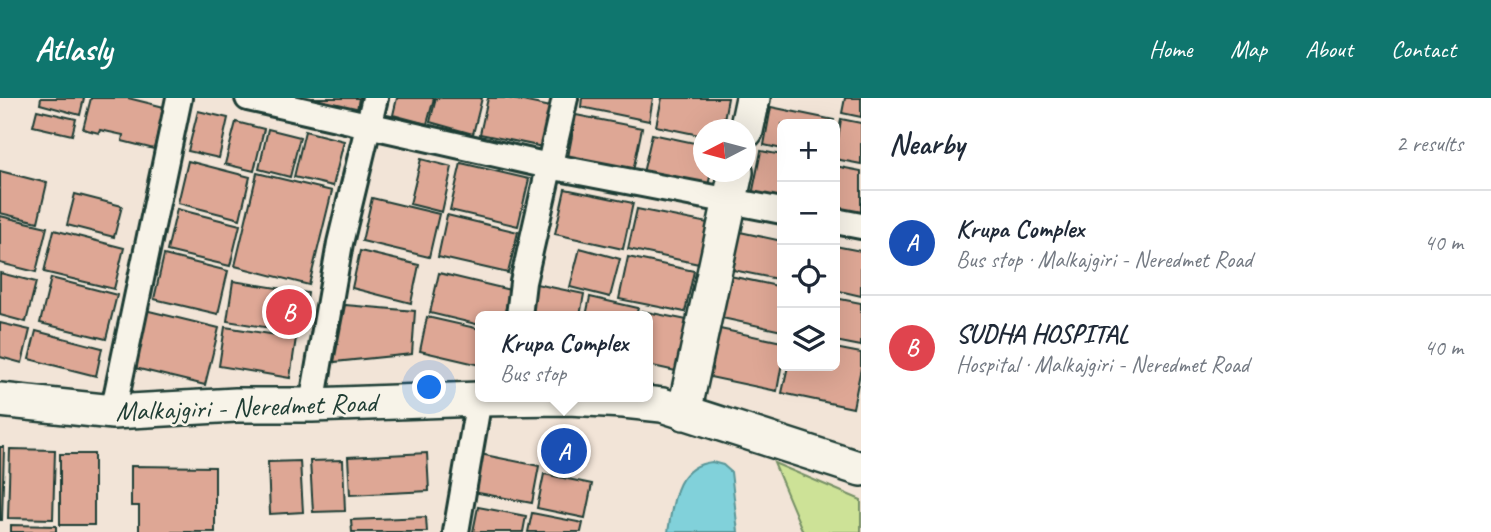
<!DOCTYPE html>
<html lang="en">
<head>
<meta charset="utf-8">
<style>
	:root { --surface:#fff; --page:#f6f6f7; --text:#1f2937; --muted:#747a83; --line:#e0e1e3; --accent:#0f766e }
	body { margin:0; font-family:Caveat,sans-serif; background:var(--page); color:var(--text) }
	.controls { position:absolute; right:21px; top:21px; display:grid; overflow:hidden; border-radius:10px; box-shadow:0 7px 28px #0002 }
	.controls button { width:63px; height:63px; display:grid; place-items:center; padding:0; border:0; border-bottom:2px solid var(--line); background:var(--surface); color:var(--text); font:35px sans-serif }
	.compass { position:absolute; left:693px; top:21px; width:63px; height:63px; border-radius:50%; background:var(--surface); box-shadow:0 7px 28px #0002; rotate:264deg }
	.you { position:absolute; left:430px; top:290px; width:24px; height:24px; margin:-18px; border:5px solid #fff; border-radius:50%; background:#1a73e8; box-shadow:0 0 0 10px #1a73e833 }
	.badge { display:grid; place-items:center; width:46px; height:46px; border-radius:50%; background:var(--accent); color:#fff; font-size:23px; font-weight:700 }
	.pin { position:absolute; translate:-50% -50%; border:4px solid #fff; box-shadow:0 2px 7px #0006 }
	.popup { position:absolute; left:475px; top:213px; width:178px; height:91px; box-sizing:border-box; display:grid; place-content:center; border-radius:10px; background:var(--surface); filter:drop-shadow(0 2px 5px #0005); font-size:23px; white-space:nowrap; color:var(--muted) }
	.popup b { font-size:26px; color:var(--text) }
	.popup::after { content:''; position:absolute; left:50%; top:100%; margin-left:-14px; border:14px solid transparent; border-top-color:var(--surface) }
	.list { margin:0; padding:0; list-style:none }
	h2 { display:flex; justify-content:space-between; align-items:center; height:91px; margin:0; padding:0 28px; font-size:30px }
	h2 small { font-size:23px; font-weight:400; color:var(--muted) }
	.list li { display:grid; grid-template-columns:46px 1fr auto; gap:21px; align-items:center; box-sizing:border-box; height:105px; padding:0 28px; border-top:2px solid var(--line) }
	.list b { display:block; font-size:26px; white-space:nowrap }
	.list p { margin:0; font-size:23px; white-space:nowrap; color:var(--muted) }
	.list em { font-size:23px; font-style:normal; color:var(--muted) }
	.icon { flex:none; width:38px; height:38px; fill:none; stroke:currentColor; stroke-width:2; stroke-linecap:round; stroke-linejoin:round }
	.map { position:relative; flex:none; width:861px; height:434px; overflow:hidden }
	header { display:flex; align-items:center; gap:42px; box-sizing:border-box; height:98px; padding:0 35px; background:var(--accent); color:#fff }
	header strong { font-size:33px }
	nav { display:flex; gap:38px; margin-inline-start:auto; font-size:24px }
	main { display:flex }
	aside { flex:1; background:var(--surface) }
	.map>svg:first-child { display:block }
	.green { fill:#cde297; stroke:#769066; stroke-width:2 }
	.water { fill:#81d1da; stroke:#5a9698; stroke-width:2 }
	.building { fill:#dea795; stroke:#1f3d34; stroke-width:2 }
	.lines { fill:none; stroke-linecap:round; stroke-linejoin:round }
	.street-casing { stroke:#1f3d34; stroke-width:30 }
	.secondary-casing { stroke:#1f3d34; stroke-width:38 }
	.street { stroke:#f7f3e8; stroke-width:24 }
	.secondary { stroke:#f7f3e8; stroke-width:33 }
	.labels { text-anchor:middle; stroke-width:5; stroke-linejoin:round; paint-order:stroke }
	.street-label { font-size:28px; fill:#1f3d34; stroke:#f7f3e8 }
</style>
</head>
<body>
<header>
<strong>Atlasly</strong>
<nav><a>Home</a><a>Map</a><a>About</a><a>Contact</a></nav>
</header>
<main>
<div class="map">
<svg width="861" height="434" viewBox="0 0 861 434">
	<rect width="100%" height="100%" fill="#f2e4d7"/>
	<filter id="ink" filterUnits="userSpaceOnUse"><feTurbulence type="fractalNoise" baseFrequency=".0143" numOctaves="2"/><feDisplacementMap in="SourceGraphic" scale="14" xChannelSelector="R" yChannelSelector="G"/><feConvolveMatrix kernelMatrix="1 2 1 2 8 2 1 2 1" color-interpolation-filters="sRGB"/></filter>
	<g filter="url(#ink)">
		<path class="green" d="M 774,365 L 861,402 L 861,434 L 803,434 Z"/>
		<path class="water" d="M 712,364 L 723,367 L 731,374 L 738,434 L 668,434 C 673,404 675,368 712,364 Z"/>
		<path class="building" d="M 41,0 L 84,0 L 80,17 L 40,6 Z
			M 91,0 L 128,0 L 164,9 L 154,51 L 122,43 L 123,37 L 100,32 L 99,35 L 83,31 Z
			M 305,0 L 359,0 L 357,12 Z
			M 397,0 L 434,0 L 427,26 L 393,17 Z
			M 436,0 L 482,0 L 473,36 L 430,24 Z
			M 488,0 L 508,0 L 551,9 L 543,49 L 480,36 Z
			M 582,0 L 653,0 L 649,23 L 581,9 Z
			M 662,0 L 728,0 L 722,32 L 704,32 L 704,38 L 656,28 Z
			M 845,0 L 861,0 L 861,19 L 842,15 Z
			M 771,9 L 834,22 L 833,26 L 782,26 L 782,51 L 764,47 Z
			M 37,12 L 76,21 L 72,37 L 33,28 Z
			M 198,13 L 228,20 L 219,60 L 188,53 Z
			M 576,17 L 642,30 L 633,73 L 568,59 Z
			M 841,21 L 861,25 L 861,66 L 835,61 Z
			M 236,24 L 264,31 L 254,73 L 225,66 Z
			M 268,31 L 300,39 L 290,79 L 259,71 Z
			M 305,33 L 344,43 L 333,88 L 294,79 Z
			M 652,36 L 704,47 L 704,74 L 711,74 L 708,88 L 643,75 Z
			M 761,53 L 782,57 L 782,103 L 752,97 Z
			M 421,61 L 452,69 L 442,114 L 410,106 Z
			M 188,63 L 250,79 L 240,121 L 178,105 Z
			M 461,65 L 529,81 L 518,128 L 450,112 Z
			M 835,68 L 861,73 L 861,119 L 835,113 Z
			M 0,73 L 47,85 L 38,124 L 0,115 Z
			M 257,75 L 332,93 L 309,187 L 235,168 Z
			M 565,91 L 633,105 L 623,151 L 555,136 Z
			M 75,96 L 122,108 L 114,139 L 67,127 Z
			M 372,100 L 439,116 L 429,159 L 362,143 Z
			M 177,111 L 240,127 L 230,168 L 167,153 Z
			M 637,111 L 708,125 L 699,166 L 628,151 Z
			M 447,117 L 518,134 L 508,175 L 438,159 Z
			M 0,118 L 47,129 L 36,174 L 0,165 Z
			M 54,132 L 124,150 L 114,191 L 44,174 Z
			M 740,134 L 782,143 L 782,182 L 733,172 Z
			M 835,148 L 861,153 L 861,198 L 835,192 Z
			M 580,150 L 620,161 L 610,199 L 570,189 Z
			M 360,153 L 419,167 L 411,205 L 352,190 Z
			M 164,157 L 228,173 L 218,216 L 154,201 Z
			M 628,159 L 694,173 L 685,214 L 619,201 Z
			M 0,175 L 36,184 L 26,224 L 0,217 Z
			M 439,175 L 510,192 L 504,218 L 480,218 L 480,227 L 430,215 Z
			M 730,178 L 782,189 L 782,233 L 722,220 Z
			M 51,180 L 117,197 L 106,241 L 40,225 Z
			M 233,183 L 308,195 L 302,235 L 227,223 Z
			M 536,186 L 584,196 L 580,218 L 529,218 Z
			M 590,199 L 638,210 L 636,218 L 586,218 Z
			M 835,200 L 861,205 L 861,248 L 835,243 Z
			M 345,207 L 415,213 L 412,256 L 334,264 Z
			M 145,212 L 219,230 L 205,287 L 131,269 Z
			M 642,213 L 687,222 L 676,273 L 648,267 L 648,218 L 641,218 Z
			M 427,219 L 480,231 L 480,267 L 420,253 Z
			M 0,225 L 30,232 L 22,265 L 0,259 Z
			M 225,229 L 296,240 L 290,280 L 219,268 Z
			M 720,231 L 782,244 L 782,265 L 777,293 L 710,279 Z
			M 36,233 L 102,250 L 96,278 L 29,261 Z
			M 835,250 L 861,255 L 861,270 L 853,310 L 782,295 L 788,268 L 835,268 Z
			M 0,349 L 4,349 L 2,422 L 0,422 Z
			M 10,351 L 55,352 L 53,421 L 8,420 Z
			M 427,355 L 429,393 L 350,397 L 348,359 Z
			M 60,356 L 94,356 L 94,427 L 60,427 Z
			M 480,356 L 539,368 L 532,405 L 473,394 Z
			M 343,362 L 345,413 L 313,414 L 310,363 Z
			M 300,363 L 303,414 L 270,416 L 268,364 Z
			M 131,368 L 215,369 L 215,434 L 139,434 L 139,408 L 131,408 Z
			M 544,376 L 592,386 L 585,420 L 537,410 Z
			M 478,409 L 526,418 L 523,434 L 473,434 Z
			M 532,415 L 583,425 L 581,434 L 528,434 Z
			M 426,419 L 427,434 L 352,434 L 351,422 Z
			M 11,427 L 56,428 L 56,434 L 11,434 Z"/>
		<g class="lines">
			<defs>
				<path id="street" d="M 248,0 L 549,68 L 782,113
					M 835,123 L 861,128
					M 519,218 L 523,184 L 565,0
					M 312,307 L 340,145 L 375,0
					M 113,314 L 179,0
					M 456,434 L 479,301"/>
				<path id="secondary" d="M 746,33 L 753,0
					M 0,302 L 113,314 L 236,307 L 312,307 L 479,301 L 568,300 L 624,303 L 662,307 L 861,371
					M 684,315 L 736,74"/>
			</defs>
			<use href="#street" class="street-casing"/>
			<use href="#secondary" class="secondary-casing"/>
			<use href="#street" class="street"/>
			<use href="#secondary" class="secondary"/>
		</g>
	</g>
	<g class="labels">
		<g class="street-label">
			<text transform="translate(246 308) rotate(-2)" y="10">Malkajgiri - Neredmet Road</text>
		</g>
	</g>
</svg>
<div class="controls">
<button>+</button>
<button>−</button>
<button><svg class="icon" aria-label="locate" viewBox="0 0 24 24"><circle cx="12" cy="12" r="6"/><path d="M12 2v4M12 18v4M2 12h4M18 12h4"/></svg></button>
<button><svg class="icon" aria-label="layers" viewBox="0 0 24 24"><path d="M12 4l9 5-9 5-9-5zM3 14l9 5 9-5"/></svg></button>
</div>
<svg class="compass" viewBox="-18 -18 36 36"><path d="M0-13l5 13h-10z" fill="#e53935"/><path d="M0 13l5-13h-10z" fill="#747a83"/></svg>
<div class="you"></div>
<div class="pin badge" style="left:564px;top:353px;background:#1a4fb4">A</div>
<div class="popup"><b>Krupa Complex</b>Bus stop</div>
<div class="pin badge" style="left:289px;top:214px;background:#e0444e">B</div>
</div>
<aside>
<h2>Nearby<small>2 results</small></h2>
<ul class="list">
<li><span class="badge" style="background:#1a4fb4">A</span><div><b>Krupa Complex</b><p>Bus stop · Malkajgiri - Neredmet Road</p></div><em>40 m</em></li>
<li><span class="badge" style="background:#e0444e">B</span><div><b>SUDHA HOSPITAL</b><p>Hospital · Malkajgiri - Neredmet Road</p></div><em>40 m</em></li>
</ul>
</aside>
</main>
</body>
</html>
